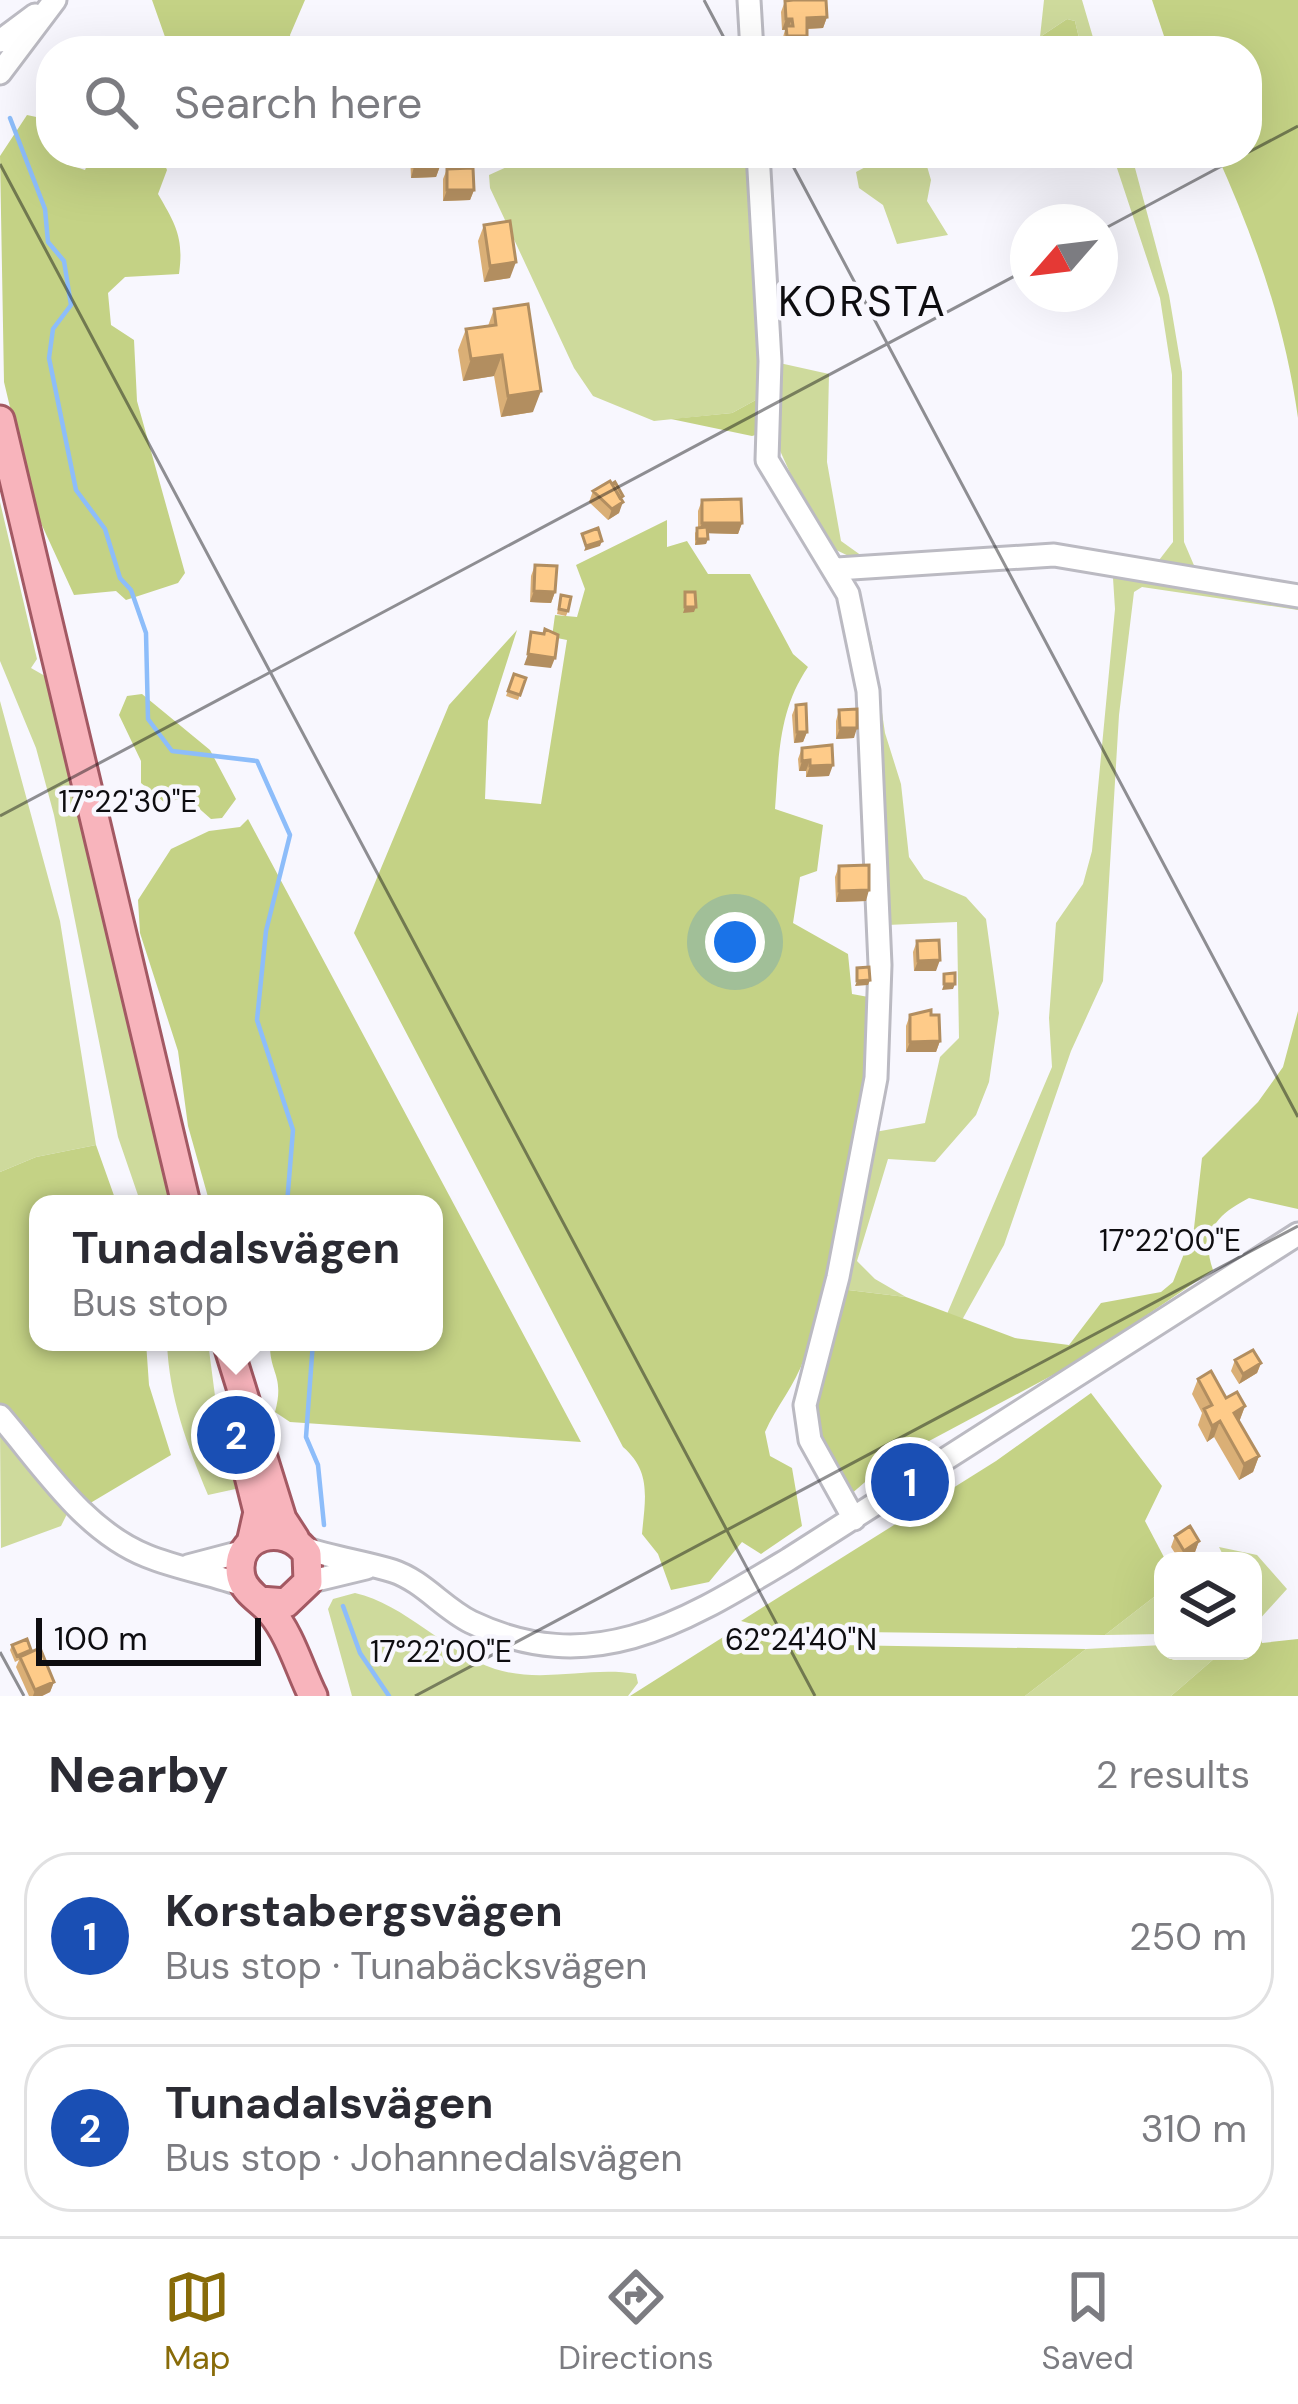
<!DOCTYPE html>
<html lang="en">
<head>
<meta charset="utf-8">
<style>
	:root { --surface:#fff; --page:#f7f7f7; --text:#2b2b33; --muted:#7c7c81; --line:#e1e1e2; --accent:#886b08 }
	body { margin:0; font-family:"DM Sans",sans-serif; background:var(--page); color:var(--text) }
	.controls { position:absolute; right:36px; bottom:36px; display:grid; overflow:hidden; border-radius:24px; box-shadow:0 12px 48px #0002 }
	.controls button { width:108px; height:108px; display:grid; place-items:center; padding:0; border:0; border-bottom:3px solid var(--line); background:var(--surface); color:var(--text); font:60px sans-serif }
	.compass { position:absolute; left:1010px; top:204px; width:108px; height:108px; border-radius:50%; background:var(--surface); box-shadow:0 12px 48px #0002; rotate:242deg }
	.scale { position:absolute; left:36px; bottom:30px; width:225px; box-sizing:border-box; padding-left:12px; border:6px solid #0e0d10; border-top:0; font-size:33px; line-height:42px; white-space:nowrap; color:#0e0d10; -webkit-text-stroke:9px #f8f7fe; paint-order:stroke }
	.you { position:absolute; left:735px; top:942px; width:42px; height:42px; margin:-30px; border:9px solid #fff; border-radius:50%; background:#1a73e8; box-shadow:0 0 0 18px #1a73e833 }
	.badge { display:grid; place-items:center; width:78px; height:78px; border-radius:50%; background:var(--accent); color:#fff; font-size:39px; font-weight:700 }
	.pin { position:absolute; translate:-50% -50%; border:6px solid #fff; box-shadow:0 3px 12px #0006 }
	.popup { position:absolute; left:29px; top:1195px; width:414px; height:156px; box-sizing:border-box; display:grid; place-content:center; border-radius:24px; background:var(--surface); filter:drop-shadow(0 3px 9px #0005); font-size:39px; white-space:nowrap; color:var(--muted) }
	.popup b { font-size:45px; color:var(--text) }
	.popup::after { content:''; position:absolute; left:50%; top:100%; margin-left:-24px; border:24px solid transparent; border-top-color:var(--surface) }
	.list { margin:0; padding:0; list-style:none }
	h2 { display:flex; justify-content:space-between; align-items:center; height:156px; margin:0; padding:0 48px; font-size:51px }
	h2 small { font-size:39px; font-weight:400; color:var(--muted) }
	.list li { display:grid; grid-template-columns:78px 1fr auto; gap:36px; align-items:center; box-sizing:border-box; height:168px; margin:0 24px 24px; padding:0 24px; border:3px solid var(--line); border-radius:48px }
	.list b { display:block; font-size:45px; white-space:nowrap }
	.list p { margin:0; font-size:39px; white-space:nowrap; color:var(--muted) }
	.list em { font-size:39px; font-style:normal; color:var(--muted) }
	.icon { flex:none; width:66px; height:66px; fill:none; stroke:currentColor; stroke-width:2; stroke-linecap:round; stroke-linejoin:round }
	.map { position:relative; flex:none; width:1298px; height:1696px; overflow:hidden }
	.search { position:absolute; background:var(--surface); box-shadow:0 12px 48px #0002; left:36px; right:36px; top:36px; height:132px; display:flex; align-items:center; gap:30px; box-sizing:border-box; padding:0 42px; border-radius:48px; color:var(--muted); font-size:45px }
	.sheet { height:540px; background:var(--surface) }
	nav { display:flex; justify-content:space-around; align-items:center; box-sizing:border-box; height:168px; border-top:3px solid var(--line); background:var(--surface); font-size:33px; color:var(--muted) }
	nav a { display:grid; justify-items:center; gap:6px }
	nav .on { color:var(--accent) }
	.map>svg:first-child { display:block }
	.green { fill:#ceda9c }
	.forest { fill:#c4d285 }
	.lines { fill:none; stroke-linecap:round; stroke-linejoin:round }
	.stream { stroke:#8dbdfa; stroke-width:4.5 }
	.minor-casing { stroke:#bbbac2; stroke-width:27 }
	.major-casing { stroke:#a35963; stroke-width:33 }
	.minor { stroke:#fff; stroke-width:21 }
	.major { stroke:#f8b4bc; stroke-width:27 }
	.wall { fill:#daaf76 }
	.shaded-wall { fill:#b28e60 }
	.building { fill:#fecb89; stroke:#b28e60; stroke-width:3 }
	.ticks { fill:none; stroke:#0e0d10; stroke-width:3; stroke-opacity:0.45 }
	.labels { text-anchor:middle; stroke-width:9; stroke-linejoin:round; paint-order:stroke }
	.quarter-label { font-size:42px; letter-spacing:3px; fill:#0e0d10; stroke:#f8f7fe }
	.ticks-label { font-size:30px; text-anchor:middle; fill:#0e0d10; stroke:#f8f7fe; stroke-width:9; stroke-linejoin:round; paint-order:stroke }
</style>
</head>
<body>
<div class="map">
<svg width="1298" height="1696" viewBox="0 0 1298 1696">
	<rect width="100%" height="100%" fill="#f8f7fe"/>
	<path class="green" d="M 1044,0 L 1082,0 L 1097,51 L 1082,51 L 1075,21 L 1067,19 L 1040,37 Z
		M 636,153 L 752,153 L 765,395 L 732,413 L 654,421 L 593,396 L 574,368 L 490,188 L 489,175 L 511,165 Z
		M 1112,153 L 1131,153 L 1169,295 L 1182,372 L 1184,542 L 1196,570 L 1156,564 L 1173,542 L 1172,375 L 1160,298 Z
		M 924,156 L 931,180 L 927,201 L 948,235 L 897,244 L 883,205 L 859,188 L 856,172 L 873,163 Z
		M 775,362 L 829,374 L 827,462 L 841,541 L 862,556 L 889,559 L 855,559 L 834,549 L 791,475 L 777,444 Z
		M 0,502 L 37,659 L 31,668 L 45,676 L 176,1204 L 141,1204 L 118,1137 L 54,815 L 36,748 L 0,661 Z
		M 1075,563 L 1298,604 L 1298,610 L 1142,587 L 1134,592 L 1119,715 L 1103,981 L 1071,1051 L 1004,1245 L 962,1320 L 947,1314 L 1052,1067 L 1049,1018 L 1056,923 L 1083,884 L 1092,851 L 1115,609 L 1113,578 L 1076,568 L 1022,565 Z
		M 859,600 L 872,644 L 885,733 L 901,784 L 909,857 L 924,879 L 966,897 L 986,919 L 999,1013 L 989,1082 L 976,1115 L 935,1162 L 888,1159 L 857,1261 L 875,1279 L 906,1297 L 840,1289 L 875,1132 L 925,1123 L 940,1057 L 959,1038 L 957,922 L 887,925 Z
		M 0,701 L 60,921 L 96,1145 L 36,1157 L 0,1172 Z
		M 167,1342 L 208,1342 L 221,1442 L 216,1458 L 227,1463 L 240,1488 L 208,1495 C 187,1444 169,1398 167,1342 Z
		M 0,1430 L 69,1510 L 61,1526 L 1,1548 Z
		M 1219,1547 L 1257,1555 L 1287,1589 L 1257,1622 L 1253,1561 L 1226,1561 Z
		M 1163,1590 L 1163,1634 L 1105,1635 Z
		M 355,1593 C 405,1604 445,1652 495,1669 C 542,1684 590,1666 636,1674 L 638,1683 L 628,1696 L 352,1696 L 328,1609 L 333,1599 Z
		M 1163,1645 L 1163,1651 L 1223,1651 L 1171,1696 L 1025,1696 L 1086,1649 Z"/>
	<path class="forest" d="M 152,0 L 305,0 L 290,35 L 293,51 L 170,51 Z
		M 1152,0 L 1298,0 L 1298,418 C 1285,324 1255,239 1216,153 L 1247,153 L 1247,51 L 1169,51 Z
		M 1067,19 L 1075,21 L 1082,51 L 1042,51 L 1040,37 Z
		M 27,115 L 41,118 L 51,132 L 51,153 L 65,153 L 73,166 L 85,170 L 92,153 L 160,153 L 167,170 L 158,194 C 176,225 184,238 179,274 L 125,277 L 108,293 L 111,325 L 134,340 L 137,401 L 185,573 L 178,583 L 126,600 L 116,591 L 74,595 L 34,508 L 4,382 L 0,156 Z
		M 765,395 L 759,434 L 752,436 L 671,419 L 732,413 Z
		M 667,520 L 667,547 L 687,541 L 708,574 L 750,574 L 793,654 L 808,667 C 778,711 779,757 775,809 L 823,825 L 817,871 L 800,877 L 793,923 L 848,954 L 852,994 L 874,998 C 864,1120 844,1243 804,1359 C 795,1385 776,1407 765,1432 L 770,1456 L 792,1468 L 802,1526 L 761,1554 L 742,1542 L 709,1582 L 671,1590 L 658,1554 L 642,1534 C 645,1499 652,1472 623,1447 L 354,933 L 449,705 L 517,630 L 488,721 L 485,799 L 541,804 L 567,640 L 552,637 L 555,615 L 577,617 L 585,589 L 576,565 Z
		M 142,694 L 210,750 L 236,799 L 222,818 L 211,819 L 186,797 L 165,803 L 141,783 L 141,761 L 119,715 L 127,696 Z
		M 248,819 L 581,1442 L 290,1422 L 275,1412 C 285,1375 269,1374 270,1342 L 434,1342 L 434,1204 L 210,1204 L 188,1126 L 178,1051 L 140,933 L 138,900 L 171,849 L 209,831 L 240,827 Z
		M 1298,1011 L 1298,1209 L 1249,1198 C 1216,1215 1200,1233 1213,1270 L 1081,1360 L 886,1464 L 850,1495 L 816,1434 L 813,1410 L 840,1289 L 906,1297 L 1015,1338 L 1069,1345 L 1101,1303 L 1161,1292 L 1173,1282 L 1194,1228 L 1202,1158 L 1258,1102 L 1283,1067 Z
		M 96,1145 L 117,1204 L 38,1204 L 38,1342 L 146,1342 L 149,1385 L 171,1455 L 87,1505 L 0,1403 L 0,1172 L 36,1157 Z
		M 1091,1393 L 1162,1486 L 1145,1521 L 1166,1561 L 1163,1590 L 1105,1635 L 780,1631 L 741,1621 L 996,1461 Z
		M 1257,1622 L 1262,1643 L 1298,1639 L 1298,1696 L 1171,1696 L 1223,1651 L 1253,1651 Z
		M 728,1634 L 777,1644 L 1086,1649 L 1025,1696 L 630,1696 Z"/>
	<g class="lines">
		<path class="stream" d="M 10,118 L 45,209 L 48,242 L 64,261 L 71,305 L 53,329 L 49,358 L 76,490 L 105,529 L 120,578 L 131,590 L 146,633 L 148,719 L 172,751 L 257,761 L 290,835 L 266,931 L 257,1020 L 293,1130 L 287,1204
			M 313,1342 L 306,1437 L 318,1465 L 324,1525
			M 343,1606 L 360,1653 L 389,1696"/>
		<defs>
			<path id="minor" d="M 749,0 L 752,51
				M 0,41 L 35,15
				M 0,73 L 55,0
				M 758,153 L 770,361 L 767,460 L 848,594 L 868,691 L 880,965 L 876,1078 L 838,1277 L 805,1405 L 810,1440 L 854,1519
				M 837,569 L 1054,555 L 1298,596
				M 0,1416 C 43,1466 84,1531 147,1556 C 179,1569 213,1574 245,1586
				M 304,1548 C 333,1558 364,1562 393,1571 C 423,1581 443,1608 471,1622 C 593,1680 684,1622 789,1559 L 1298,1234
				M 188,1566 L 245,1551
				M 308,1582 L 366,1568"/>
			<path id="major" d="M 0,420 L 186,1204
				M 227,1342 L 282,1519 L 295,1539
				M 247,1468 L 258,1512 L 251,1543
				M 260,1601 L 286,1603 L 308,1582 L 307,1554 C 286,1521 232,1534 241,1577 C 245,1593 261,1600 271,1612 C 290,1634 300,1670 313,1696"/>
		</defs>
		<use href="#minor" class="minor-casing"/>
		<use href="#major" class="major-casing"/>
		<use href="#minor" class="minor"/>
		<use href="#major" class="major"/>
	</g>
	<path class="wall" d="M 785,1 L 827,17 L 823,28 L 807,29 L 807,36 L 803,51 L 779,51 L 785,30 L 782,30 L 781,12 Z
		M 410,153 L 441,153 L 440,166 L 436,177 L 411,178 Z
		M 447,169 L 474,190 L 470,200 L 443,201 L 443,179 Z
		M 484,225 L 510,278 L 484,282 L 478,241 Z
		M 494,309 L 533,412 L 501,417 L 494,376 L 463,381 L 458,350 L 466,329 L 488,326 Z
		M 593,491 L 622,500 L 619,513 L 608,520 L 589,502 Z
		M 702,500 L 742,523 L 738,534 L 708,533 L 706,544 L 695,545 L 695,533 L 698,528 L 698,511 Z
		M 535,565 L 555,592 L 551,603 L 530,602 L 531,576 Z
		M 561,595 L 568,611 L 566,616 L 557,614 Z
		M 514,674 L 526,678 L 518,700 L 506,696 Z
		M 796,705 L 807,732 L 803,742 L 794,743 L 792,715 Z
		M 839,710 L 854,738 L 836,739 L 836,721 Z
		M 802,748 L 829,776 L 806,777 L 806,771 L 799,771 L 798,759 Z
		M 839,866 L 866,901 L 836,902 L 835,877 Z
		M 917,941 L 936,971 L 914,971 L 913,952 Z
		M 910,1015 L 931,1015 L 940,1041 L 936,1052 L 906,1052 L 906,1026 Z
		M 1235,1360 L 1261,1363 L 1257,1373 L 1239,1384 L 1231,1371 Z
		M 1198,1379 L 1226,1398 L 1245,1406 L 1239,1422 L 1259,1456 L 1253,1472 L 1239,1480 L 1214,1437 L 1207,1442 L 1198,1425 L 1202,1413 L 1192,1394 Z
		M 1175,1536 L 1199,1541 L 1195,1552 L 1180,1561 L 1171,1547 Z
		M 12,1645 L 31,1652 L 54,1682 L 50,1692 L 42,1696 L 29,1696 L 16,1667 L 19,1660 L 15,1662 L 10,1650 Z"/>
	<path class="shaded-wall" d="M 827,17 L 823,28 L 803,29 L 807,18 Z
		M 786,19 L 792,19 L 788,29 L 782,30 Z
		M 787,36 L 807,36 L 803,46 L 783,47 Z
		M 802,153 L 827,153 L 825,157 L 802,158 L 800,165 L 785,165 L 789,155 Z
		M 440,166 L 436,177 L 411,178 L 414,167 Z
		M 447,190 L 474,190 L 470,200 L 443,201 Z
		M 516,262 L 510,278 L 484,282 L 490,266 Z
		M 502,355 L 494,376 L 463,381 L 471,359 Z
		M 541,391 L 533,412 L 501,417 L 508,396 Z
		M 623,502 L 619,513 L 608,520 L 612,509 Z
		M 702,523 L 742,523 L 738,534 L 698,533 Z
		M 697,539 L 708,539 L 706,544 L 695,545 Z
		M 602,541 L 600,546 L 584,551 L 586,546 Z
		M 534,591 L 555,592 L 551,603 L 530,602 Z
		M 685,607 L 696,607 L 694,612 L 683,613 Z
		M 528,654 L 555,658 L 551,668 L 524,665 Z
		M 840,728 L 857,728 L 854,738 L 836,739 Z
		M 797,732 L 807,732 L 803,742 L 794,743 Z
		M 810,760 L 806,771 L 799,771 L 802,761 Z
		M 833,765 L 829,776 L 806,777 L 810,766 Z
		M 869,890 L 866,901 L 836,902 L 839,891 Z
		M 940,960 L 936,971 L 914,971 L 918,961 Z
		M 870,980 L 868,985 L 855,986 L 857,981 Z
		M 944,984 L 955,984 L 953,989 L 942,990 Z
		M 940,1041 L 936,1052 L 906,1052 L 910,1042 Z
		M 1261,1363 L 1257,1373 L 1239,1384 L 1243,1374 Z
		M 1245,1406 L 1239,1422 L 1234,1413 Z
		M 1220,1421 L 1214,1437 L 1207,1442 L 1212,1426 Z
		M 1259,1456 L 1253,1472 L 1239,1480 L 1244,1464 Z
		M 1199,1541 L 1195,1552 L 1181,1561 L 1184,1551 Z
		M 54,1682 L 50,1692 L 42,1696 L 33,1696 L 35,1690 Z"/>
	<path class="building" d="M 793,0 L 826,0 L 827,17 L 807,18 L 807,36 L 787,36 L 786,26 L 793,26 L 792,19 L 786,19 L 785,1 Z
		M 802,42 L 803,51 L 782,51 L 782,43 Z
		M 414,153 L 441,153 L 440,166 L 414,167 Z
		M 473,168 L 474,190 L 447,190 L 447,169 Z
		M 510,221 L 516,262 L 490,266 L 484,225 Z
		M 528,304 L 541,391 L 508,396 L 502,355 L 471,359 L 466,329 L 496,325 L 494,309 Z
		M 610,481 L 623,502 L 612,509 L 593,491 Z
		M 615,482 L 623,496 L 620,498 L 612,484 Z
		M 741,499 L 742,523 L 702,523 L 702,500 Z
		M 707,527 L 708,539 L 697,539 L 697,528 Z
		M 598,528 L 602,541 L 586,546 L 582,534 Z
		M 535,565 L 557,566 L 555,592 L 534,591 Z
		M 685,592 L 695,592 L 696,607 L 685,607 Z
		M 561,595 L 571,597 L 568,611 L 559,609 Z
		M 545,629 L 558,635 L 555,658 L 528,654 L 531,632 L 544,634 Z
		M 514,674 L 526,678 L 520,695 L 508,691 Z
		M 806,704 L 807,732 L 797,732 L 796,705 Z
		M 857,709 L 857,728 L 840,728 L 839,710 Z
		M 832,745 L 833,765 L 810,766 L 810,760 L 802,761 L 802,748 Z
		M 869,865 L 869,890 L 839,891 L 839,866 Z
		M 939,940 L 940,960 L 918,961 L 917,941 Z
		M 869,967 L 870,980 L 857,981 L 857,968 Z
		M 955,973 L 955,984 L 944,984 L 944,974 Z
		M 931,1010 L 931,1015 L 939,1015 L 940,1041 L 910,1042 L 910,1015 Z
		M 1253,1350 L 1261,1363 L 1243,1374 L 1235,1360 Z
		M 1211,1371 L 1226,1398 L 1237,1392 L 1245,1406 L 1234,1413 L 1259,1456 L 1244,1464 L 1220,1421 L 1212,1426 L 1204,1409 L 1212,1405 L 1198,1379 Z
		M 1190,1526 L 1199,1541 L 1184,1551 L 1175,1536 Z
		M 27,1639 L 31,1650 L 17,1656 L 12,1645 Z
		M 40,1648 L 54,1682 L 35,1690 L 20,1657 Z"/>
	<path class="ticks" d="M 704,0 L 731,51M 786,153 L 1298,1117M 1247,153 L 1298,126M 0,164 L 815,1696M 1100,231 L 1246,153M 0,816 L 1028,269M 0,1652 L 24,1696M 415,1696 L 1298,1226"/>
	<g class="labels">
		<g class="quarter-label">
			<text x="863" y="316">KORSTA</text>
		</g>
	</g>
	<g class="ticks-label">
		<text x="128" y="812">17°22'30"E</text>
		<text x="1170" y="1251">17°22'00"E</text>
		<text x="801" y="1650">62°24'40"N</text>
		<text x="441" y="1662">17°22'00"E</text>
	</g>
</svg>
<div class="controls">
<button><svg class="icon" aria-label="layers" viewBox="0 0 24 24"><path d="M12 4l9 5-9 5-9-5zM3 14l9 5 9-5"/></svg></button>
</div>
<svg class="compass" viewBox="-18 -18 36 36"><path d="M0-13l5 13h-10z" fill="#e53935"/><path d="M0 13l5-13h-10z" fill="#7c7c81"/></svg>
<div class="scale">100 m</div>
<div class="you"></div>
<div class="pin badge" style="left:910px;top:1482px;background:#1a4fb4">1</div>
<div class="pin badge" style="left:236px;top:1435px;background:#1a4fb4">2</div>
<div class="popup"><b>Tunadalsvägen</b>Bus stop</div>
<div class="search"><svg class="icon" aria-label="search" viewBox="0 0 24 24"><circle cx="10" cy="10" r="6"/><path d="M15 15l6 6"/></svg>Search here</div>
</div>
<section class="sheet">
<h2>Nearby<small>2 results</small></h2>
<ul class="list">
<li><span class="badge" style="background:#1a4fb4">1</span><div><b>Korstabergsvägen</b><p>Bus stop · Tunabäcksvägen</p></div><em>250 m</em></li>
<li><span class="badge" style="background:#1a4fb4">2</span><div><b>Tunadalsvägen</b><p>Bus stop · Johannedalsvägen</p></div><em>310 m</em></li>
</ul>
</section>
<nav>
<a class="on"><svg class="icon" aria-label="map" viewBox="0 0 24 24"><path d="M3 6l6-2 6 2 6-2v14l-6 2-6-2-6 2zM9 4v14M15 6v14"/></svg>Map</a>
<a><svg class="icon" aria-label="directions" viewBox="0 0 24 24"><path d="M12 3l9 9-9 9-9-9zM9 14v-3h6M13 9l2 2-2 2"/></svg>Directions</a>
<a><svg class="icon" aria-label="saved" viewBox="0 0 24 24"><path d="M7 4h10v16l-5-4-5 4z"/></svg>Saved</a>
</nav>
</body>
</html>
